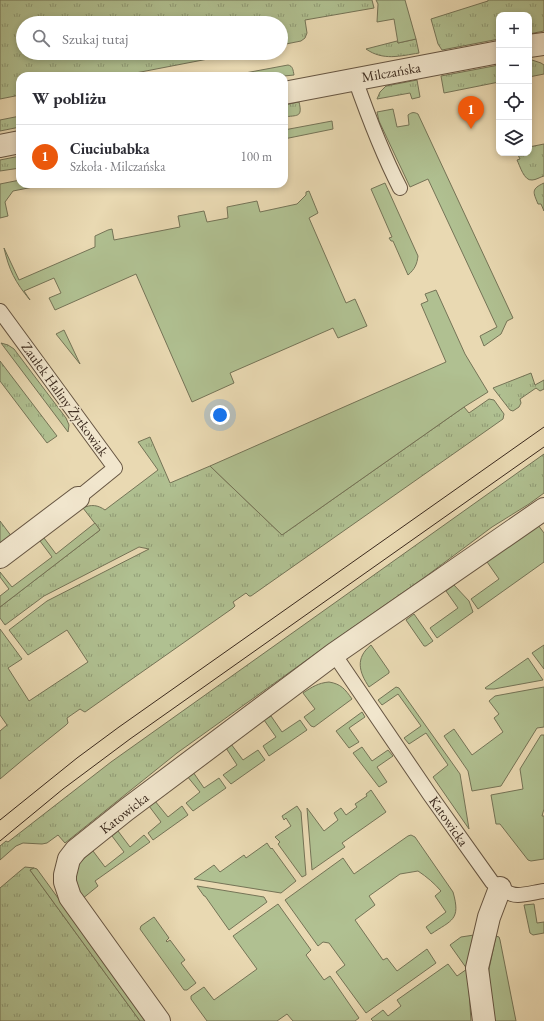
<!DOCTYPE html>
<html lang="pl">
<head>
<meta charset="utf-8">
<style>
	:root { --surface:#fff; --page:#f2f2f3; --text:#2b2b33; --muted:#7c7c81; --line:#e1e1e2; --accent:#ea580c }
	body { margin:0; font-family:"EB Garamond",serif; background:var(--page); color:var(--text) }
	.controls { position:absolute; right:12px; top:12px; display:grid; overflow:hidden; border-radius:8px; box-shadow:0 2px 6px #0003 }
	.controls button { width:36px; height:36px; display:grid; place-items:center; padding:0; border:0; border-bottom:1px solid var(--line); background:var(--surface); color:var(--text); font:20px sans-serif }
	.you { position:absolute; left:220px; top:415px; width:14px; height:14px; margin:-10px; border:3px solid #fff; border-radius:50%; background:#1a73e8; box-shadow:0 0 0 6px #1a73e833 }
	.badge { display:grid; place-items:center; width:26px; height:26px; border-radius:50%; background:var(--accent); color:#fff; font-size:13px; font-weight:700 }
	.pin { position:absolute; translate:-50% -33px; filter:drop-shadow(0 1px 2px #0008) }
	.pin::after { content:''; position:absolute; top:21px; width:14px; height:12px; background:inherit; clip-path:polygon(0 0,100% 0,50% 100%) }
	.list { margin:0; padding:0; list-style:none }
	h2 { display:flex; justify-content:space-between; align-items:center; height:52px; margin:0; padding:0 16px; font-size:17px }
	h2 small { font-size:13px; font-weight:400; color:var(--muted) }
	.list li { display:grid; grid-template-columns:26px 1fr auto; gap:12px; align-items:center; box-sizing:border-box; height:64px; padding:0 16px; border-top:1px solid var(--line) }
	.list b { display:block; font-size:15px; white-space:nowrap }
	.list p { margin:0; font-size:13px; white-space:nowrap; color:var(--muted) }
	.list em { font-size:13px; font-style:normal; color:var(--muted) }
	.icon { flex:none; width:22px; height:22px; fill:none; stroke:currentColor; stroke-width:2; stroke-linecap:round; stroke-linejoin:round }
	.map { position:relative; flex:none; width:544px; height:1021px; overflow:hidden }
	.search { position:absolute; background:var(--surface); box-shadow:0 2px 6px #0003; left:16px; top:16px; width:272px; height:44px; display:flex; align-items:center; gap:10px; box-sizing:border-box; padding:0 14px; border-radius:22px; color:var(--muted); font-size:15px }
	.panel { position:absolute; background:var(--surface); box-shadow:0 2px 6px #0003; left:16px; top:72px; width:272px; height:116px; border-radius:12px }
	.map>svg:first-child { display:block }
	.grass { fill:url(#grass-tufts); stroke:#757457 }
	.green { fill:#b0c091; stroke:#757457 }
	.lines { fill:none; stroke-linecap:round; stroke-linejoin:round }
	.service-casing { stroke:#665542; stroke-width:16 }
	.minor-casing { stroke:#665542; stroke-width:24 }
	.service { stroke:#f1e6cd; stroke-width:14 }
	.minor { stroke:#f1e6cd; stroke-width:22 }
	.tram { stroke:#3a291d; stroke-width:1 }
	.labels { text-anchor:middle; stroke-width:3; stroke-linejoin:round; paint-order:stroke }
	.street-label { font-size:14px; fill:#3a291d; stroke:#f1e6cd }
</style>
</head>
<body>
<div class="map">
<svg width="544" height="1021" viewBox="0 0 544 1021">
	<defs>
		<pattern id="grass-tufts" width="24" height="20" patternUnits="userSpaceOnUse"><rect width="24" height="20" fill="#b0c091"/><path d="M3 7l-1-3M5 7V3M7 7l1-3M15 17l-1-3M17 17v-4M19 17l1-3" fill="none" stroke="#909c76"/></pattern>
	</defs>
	<rect width="100%" height="100%" fill="#e9d9b2"/>
	<filter id="stains"><feTurbulence type="fractalNoise" baseFrequency=".005" numOctaves="4"/><feColorMatrix values="0 0 0 0 .2 0 0 0 0 .09 0 0 0 0 .02 0 0 0 .5 -.17"/></filter>
	<radialGradient id="worn" r=".72"><stop offset=".6" stop-color="#630" stop-opacity="0"/><stop offset="1" stop-color="#630" stop-opacity=".3"/></radialGradient>
	<path class="grass" d="M 0,0 L 372,0 L 374,8 L 305,20 L 307,33 L 305,38 L 301,41 L 281,45 L 281,23 L 23,23 L 23,53 L 239,53 L 120,76 L 20,76 L 20,95 L 0,99 Z
		M 488,0 L 544,0 L 544,31 L 529,34 L 529,15 L 499,15 L 499,39 L 442,50 L 438,44 L 431,19 L 488,1 Z
		M 416,39 L 419,53 C 400,56 383,61 366,49 L 397,41 L 398,43 Z
		M 529,59 L 541,63 L 544,65 L 544,74 L 529,77 Z
		M 288,65 C 293,66 293,70 294,75 L 284,76 L 229,76 Z
		M 499,65 L 499,82 L 444,93 L 441,76 Z
		M 417,80 L 420,97 L 412,99 L 410,93 L 377,99 L 380,92 L 386,86 Z
		M 299,102 C 303,118 297,115 284,117 L 284,105 Z
		M 20,116 L 20,127 L 0,131 L 0,120 Z
		M 544,144 L 544,176 C 540,177 536,180 532,180 C 524,181 520,166 517,160 L 520,159 L 517,153 L 529,153 L 529,147 Z
		M 20,156 L 20,168 L 0,171 L 0,160 Z
		M 544,183 L 544,211 L 541,204 L 538,204 C 533,192 531,189 544,183 Z
		M 1,343 L 8,345 L 14,349 L 66,418 L 69,425 L 68,432 Z
		M 0,361 L 57,436 L 47,443 L 0,381 Z
		M 531,373 L 535,385 L 544,380 L 544,389 L 540,391 L 536,388 L 520,399 L 521,403 L 519,407 L 513,411 L 510,410 L 493,388 Z
		M 489,399 L 494,400 L 504,414 L 503,419 L 251,596 L 249,596 L 246,593 L 233,602 L 235,606 L 233,608 L 85,712 L 83,711 L 80,709 L 67,718 L 68,723 L 66,725 L 25,758 L 0,779 L 0,731 L 7,725 L 0,715 L 0,629 L 22,659 L 8,668 L 29,701 L 88,662 L 67,630 L 28,655 L 9,630 L 47,601 L 149,549 L 139,547 L 44,596 L 5,625 L 0,618 L 0,607 L 100,530 L 83,508 C 91,504 98,505 105,510 L 158,470 L 138,442 L 150,437 L 170,483 L 210,466 L 282,535 L 464,407 L 469,413 Z
		M 544,454 L 544,493 L 529,504 L 492,527 L 425,577 L 329,644 L 177,753 L 65,843 L 58,835 L 47,843 L 42,844 L 23,843 L 16,846 L 0,860 L 0,846 L 6,841 L 8,842 L 111,762 Z
		M 0,521 L 12,537 L 0,545 Z
		M 25,867 L 34,868 L 30,870 L 140,1021 L 0,1021 L 0,888 L 20,871 Z"/>
	<path class="green" d="M 376,0 L 405,0 L 416,39 L 398,43 L 394,19 L 377,22 L 378,4 Z
		M 393,109 L 397,127 L 409,125 L 408,115 C 412,112 414,112 418,114 L 513,318 L 507,321 L 501,334 L 484,346 L 480,336 L 497,327 L 428,179 L 410,187 L 379,121 L 377,112 Z
		M 332,121 L 333,129 L 284,139 L 284,130 Z
		M 20,180 L 20,184 L 48,184 L 13,191 L 5,202 L 8,216 L 0,218 L 0,184 Z
		M 385,183 L 418,256 C 417,264 415,269 408,275 L 393,241 L 391,241 L 389,238 L 392,237 L 371,189 Z
		M 309,191 L 318,213 L 309,218 L 346,303 L 355,299 L 367,326 L 338,338 L 333,328 L 230,373 L 234,383 L 192,402 L 136,274 L 55,310 L 49,298 L 61,293 L 54,278 L 24,291 L 30,300 C 15,282 9,270 4,248 L 19,280 L 95,247 L 95,236 L 108,230 L 112,229 L 114,240 L 180,227 L 178,216 L 204,211 L 207,222 L 228,218 L 227,207 L 257,201 L 260,212 L 297,204 L 306,195 L 306,192 Z
		M 436,290 L 465,354 L 488,392 L 464,407 L 282,535 L 210,466 L 446,362 L 421,304 L 428,301 L 425,294 Z
		M 64,330 L 80,364 L 56,334 Z
		M 95,523 L 100,530 L 0,607 L 0,596 L 9,589 L 0,577 L 0,572 L 12,587 L 52,557 L 40,541 L 44,538 L 56,554 Z
		M 538,525 L 544,533 L 544,562 L 478,609 L 471,599 L 499,579 L 485,559 Z
		M 454,585 L 469,601 L 473,612 L 437,638 L 430,628 L 458,608 L 446,591 Z
		M 414,614 L 433,641 L 426,646 L 424,646 L 406,620 Z
		M 371,645 L 389,671 L 389,673 L 369,687 C 359,672 355,658 371,645 Z
		M 544,645 L 544,669 L 532,653 Z
		M 528,658 L 543,680 L 494,689 L 486,689 L 485,688 Z
		M 329,682 C 341,684 345,689 352,699 L 314,727 L 311,726 L 304,717 L 315,709 L 303,693 C 312,687 318,683 329,682 Z
		M 396,687 L 399,688 L 460,774 L 469,829 L 433,777 L 448,765 L 426,733 L 409,744 L 404,738 L 421,726 L 398,694 L 382,705 L 378,700 Z
		M 544,687 L 544,727 L 537,728 L 501,786 L 472,791 L 468,771 L 444,736 L 454,729 L 472,755 L 503,732 L 494,718 L 499,714 L 489,701 L 495,696 Z
		M 362,712 L 365,717 L 349,728 L 359,742 L 349,748 L 336,731 Z
		M 271,716 L 282,732 L 300,720 L 307,730 L 269,756 L 263,746 L 276,737 L 264,720 Z
		M 541,735 L 544,735 L 544,809 L 542,816 L 544,816 L 544,859 L 531,861 L 528,860 L 500,824 L 496,824 L 491,795 L 523,789 L 520,769 Z
		M 231,744 L 243,760 L 258,750 L 265,760 L 231,784 L 223,775 L 237,765 L 226,748 Z
		M 362,747 L 372,761 L 388,750 L 393,756 L 377,767 L 387,782 L 379,787 L 353,753 Z
		M 193,772 L 204,788 L 219,778 L 226,788 L 193,811 L 186,803 L 200,792 L 187,776 Z
		M 371,790 L 386,812 L 342,843 L 345,847 L 312,870 L 307,808 L 324,831 L 338,820 L 334,813 L 341,808 L 346,815 L 357,807 L 355,804 L 367,796 L 366,794 Z
		M 155,801 L 168,817 L 182,806 L 188,815 L 153,840 L 148,833 L 161,822 L 149,806 Z
		M 297,806 L 301,812 L 306,875 L 302,877 L 278,844 L 280,842 L 275,837 L 291,826 L 286,818 L 284,820 L 282,816 Z
		M 118,831 L 130,847 L 144,835 L 150,842 L 95,881 L 98,886 L 82,899 C 78,892 77,888 76,880 C 74,865 82,860 93,851 L 105,867 L 124,852 L 112,836 Z
		M 411,835 L 415,837 L 453,892 C 461,920 452,920 431,934 L 426,927 L 446,912 L 435,896 L 441,891 C 434,883 427,877 418,871 L 400,874 L 369,896 L 375,905 L 355,920 L 383,960 L 387,958 L 397,971 L 427,949 L 436,963 L 366,1013 L 336,972 L 345,965 L 329,943 L 323,942 L 318,946 L 285,900 L 343,858 L 354,874 L 408,836 Z
		M 267,843 L 271,849 L 272,848 L 296,881 L 281,893 L 194,879 L 214,865 L 220,872 L 244,855 L 246,858 Z
		M 34,868 L 37,869 L 147,1021 L 140,1021 L 30,870 Z
		M 197,886 L 264,897 L 267,902 L 229,930 L 205,896 L 204,896 Z
		M 278,904 L 311,950 L 306,955 L 324,980 L 330,976 L 359,1018 L 355,1021 L 293,1021 L 287,1014 L 277,1021 L 207,1021 L 191,999 L 191,996 L 204,987 L 214,1000 L 257,969 L 233,936 Z
		M 534,904 L 537,923 L 544,922 L 544,933 L 533,935 L 530,933 L 524,905 Z
		M 154,917 L 169,938 L 166,941 L 167,942 L 170,940 L 185,960 L 181,963 L 196,983 L 187,990 L 184,990 L 140,929 L 141,926 Z
		M 474,935 L 468,974 L 471,1021 L 373,1021 L 371,1019 L 383,1010 L 388,1016 L 401,1006 L 397,1000 L 448,964 L 457,976 L 467,969 L 450,945 L 461,937 Z
		M 496,936 L 499,937 L 500,940 L 516,1021 L 494,1021 L 488,985 L 489,969 Z"/>
	<g class="lines">
		<defs>
			<path id="service" d="M 355,79 C 368,116 382,153 400,188
				M 0,311 L 115,468 L 78,498
				M 334,654 L 430,795 L 492,882 C 499,888 509,895 518,895 C 526,895 536,892 544,891"/>
			<path id="minor" d="M 529,46 L 544,44
				M 284,93 L 499,52
				M 0,146 L 20,142
				M 0,557 L 78,498
				M 159,1021 L 70,897 L 65,882 L 65,875 L 69,859 L 76,850 L 126,810 L 334,654 L 544,509
				M 484,1021 L 477,968 L 489,917 L 500,888"/>
		</defs>
		<use href="#service" class="service-casing"/>
		<use href="#minor" class="minor-casing"/>
		<use href="#service" class="service"/>
		<use href="#minor" class="minor"/>
		<path class="tram" d="M 0,820 L 77,758 L 119,727 L 544,427
			M 0,841 L 63,789 L 130,739 L 544,447"/>
	</g>
	<g class="labels">
		<g class="street-label">
			<text transform="translate(391 72) rotate(-10)" y="5">Milczańska</text>
			<text transform="translate(65 399) rotate(54)" y="5">Zaułek Haliny Żytkowiak</text>
			<text transform="translate(124 813) rotate(-38)" y="5">Katowicka</text>
			<text transform="translate(449 821) rotate(55)" y="5">Katowicka</text>
		</g>
	</g>
	<rect width="100%" height="100%" filter="url(#stains)"/>
	<rect width="100%" height="100%" fill="url(#worn)"/>
</svg>
<div class="controls">
<button>+</button>
<button>−</button>
<button><svg class="icon" aria-label="locate" viewBox="0 0 24 24"><circle cx="12" cy="12" r="6"/><path d="M12 2v4M12 18v4M2 12h4M18 12h4"/></svg></button>
<button><svg class="icon" aria-label="layers" viewBox="0 0 24 24"><path d="M12 4l9 5-9 5-9-5zM3 14l9 5 9-5"/></svg></button>
</div>
<div class="you"></div>
<div class="pin badge" style="left:471px;top:129px">1</div>
<div class="search"><svg class="icon" aria-label="search" viewBox="0 0 24 24"><circle cx="10" cy="10" r="6"/><path d="M15 15l6 6"/></svg>Szukaj tutaj</div>
<section class="panel">
<h2>W pobliżu<small></small></h2>
<ul class="list">
<li><span class="badge">1</span><div><b>Ciuciubabka</b><p>Szkoła · Milczańska</p></div><em>100 m</em></li>
</ul>
</section>
</div>
</body>
</html>
